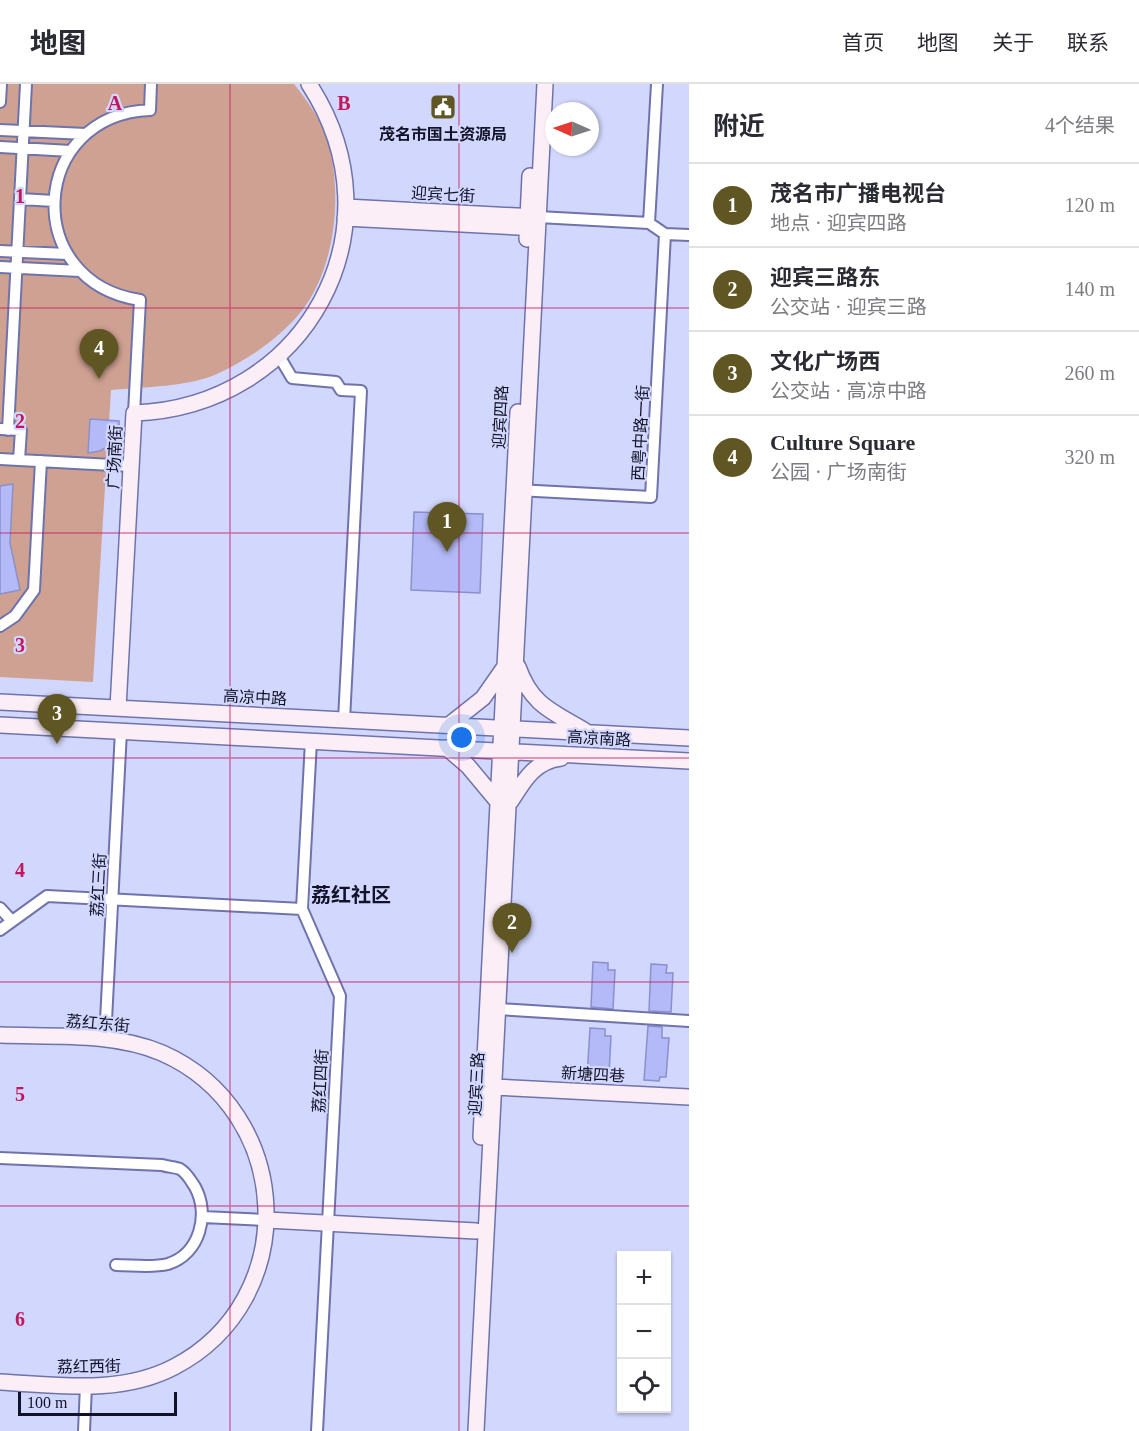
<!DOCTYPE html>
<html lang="zh">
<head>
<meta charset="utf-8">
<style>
	:root { --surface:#fff; --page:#f2f2f3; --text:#2b2b33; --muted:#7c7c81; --line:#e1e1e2; --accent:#5f5623 }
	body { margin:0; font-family:"Times New Roman","Noto Sans SC",serif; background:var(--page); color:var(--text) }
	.controls { position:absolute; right:18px; bottom:18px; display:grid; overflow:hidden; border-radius:0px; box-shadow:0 2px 4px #0004 }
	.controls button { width:54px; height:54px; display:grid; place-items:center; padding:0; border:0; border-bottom:2px solid var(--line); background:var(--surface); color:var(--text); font:30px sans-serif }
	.compass { position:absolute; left:545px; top:18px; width:54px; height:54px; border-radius:50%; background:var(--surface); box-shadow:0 2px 4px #0004; rotate:273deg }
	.scale { position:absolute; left:18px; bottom:15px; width:159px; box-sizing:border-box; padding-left:6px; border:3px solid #121328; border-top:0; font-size:16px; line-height:21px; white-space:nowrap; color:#121328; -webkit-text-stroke:4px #d2d7fd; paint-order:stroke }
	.you { position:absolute; left:462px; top:654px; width:21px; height:21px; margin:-15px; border:4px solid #fff; border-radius:50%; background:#1a73e8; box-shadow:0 0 0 9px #1a73e833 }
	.badge { display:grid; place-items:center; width:39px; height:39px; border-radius:50%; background:var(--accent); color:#fff; font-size:20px; font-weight:700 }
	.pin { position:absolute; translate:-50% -50px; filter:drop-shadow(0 2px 3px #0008) }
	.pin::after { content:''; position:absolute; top:32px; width:21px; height:18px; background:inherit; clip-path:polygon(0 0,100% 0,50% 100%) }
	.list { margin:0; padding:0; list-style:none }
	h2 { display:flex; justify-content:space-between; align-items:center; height:78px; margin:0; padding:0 24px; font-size:26px }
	h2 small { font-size:20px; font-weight:400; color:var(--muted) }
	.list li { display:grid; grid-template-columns:39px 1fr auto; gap:18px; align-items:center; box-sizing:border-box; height:84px; padding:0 24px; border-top:2px solid var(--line) }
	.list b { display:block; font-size:22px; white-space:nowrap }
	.list p { margin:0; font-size:20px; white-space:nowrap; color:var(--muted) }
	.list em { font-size:20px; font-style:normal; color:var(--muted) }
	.icon { flex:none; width:33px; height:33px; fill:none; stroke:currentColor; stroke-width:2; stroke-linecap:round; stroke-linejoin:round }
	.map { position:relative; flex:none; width:689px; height:1347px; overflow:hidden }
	header { display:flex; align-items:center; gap:36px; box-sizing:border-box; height:84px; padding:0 30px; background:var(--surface); border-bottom:2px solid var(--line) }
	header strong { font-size:28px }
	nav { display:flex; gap:33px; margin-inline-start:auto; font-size:21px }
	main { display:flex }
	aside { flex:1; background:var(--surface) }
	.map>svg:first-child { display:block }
	.green { fill:#cfa192 }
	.building { fill:#b4baf7; stroke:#8b90cb; stroke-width:1.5 }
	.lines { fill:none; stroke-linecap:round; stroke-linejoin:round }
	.street-casing { stroke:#6e73ab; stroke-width:14 }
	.secondary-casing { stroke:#6e73ab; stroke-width:18 }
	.street { stroke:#fff; stroke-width:10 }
	.secondary { stroke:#fceef7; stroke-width:15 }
	.grid { fill:none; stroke:#c2185b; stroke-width:1.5; stroke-opacity:0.55 }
	.labels { text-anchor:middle; stroke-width:4.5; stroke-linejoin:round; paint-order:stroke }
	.poi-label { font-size:16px; font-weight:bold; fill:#121328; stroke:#d2d7fd }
	.street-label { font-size:16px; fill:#121328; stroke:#d2d7fd }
	.quarter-label { font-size:20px; font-weight:bold; fill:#121328; stroke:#d2d7fd }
	.grid-label { font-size:20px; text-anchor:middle; font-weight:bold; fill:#c2185b; stroke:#d2d7fd; stroke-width:4.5; stroke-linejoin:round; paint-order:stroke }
</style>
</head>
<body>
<header>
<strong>地图</strong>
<nav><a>首页</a><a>地图</a><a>关于</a><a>联系</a></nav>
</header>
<main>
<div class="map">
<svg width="689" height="1347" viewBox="0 0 689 1347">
	<rect width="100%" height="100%" fill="#d2d7fd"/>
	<path class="green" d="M 0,0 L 294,0 C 307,16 321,36 327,55 C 342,104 337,170 310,215 C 291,246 252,274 219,289 C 190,303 143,303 111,306 L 93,598 L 0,593 Z"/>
	<path class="building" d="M 90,335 L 119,337 L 119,344 L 110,361 L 100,367 L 88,369 Z
		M 13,400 L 10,459 L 20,506 L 0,510 L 0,402 Z
		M 414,428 L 483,430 L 480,509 L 411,506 Z
		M 593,878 L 608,879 L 608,886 L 615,886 L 613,925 L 591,923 Z
		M 651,880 L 667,881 L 666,889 L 673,889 L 671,928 L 649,927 Z
		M 648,942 L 662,943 L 662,954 L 669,954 L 666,993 L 660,993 L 659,997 L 644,996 Z
		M 590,944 L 605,945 L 605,952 L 611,952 L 609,991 L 603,991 L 602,995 L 587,994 Z"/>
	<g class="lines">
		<defs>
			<path id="street" d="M 0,18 L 1,0
				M 0,46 L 86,50
				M 0,63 L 71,67
				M 20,115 L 54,117
				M 538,133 L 649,139 L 665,150 L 689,151
				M 649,139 L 657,0
				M 0,167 L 67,170
				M 0,183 L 80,187
				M 279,272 L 292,294 L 336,298 L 341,306 L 361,307 L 344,636
				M 134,329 L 140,216 C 20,198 29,31 150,26 L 151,0
				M 0,345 L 21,346 L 19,376
				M 8,346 L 26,0
				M 0,375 L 131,382
				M 517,406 L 651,413 L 665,150
				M 0,542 L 15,532 L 34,506 L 41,377
				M 311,657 L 302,825 L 340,912 L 317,1347
				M 0,824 L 11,836
				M 0,846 L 47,812 L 302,825
				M 498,925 L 689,937
				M 105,956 L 121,647
				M 0,1074 L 162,1081 C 168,1083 175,1083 180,1085 C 187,1089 191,1097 195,1103 C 210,1130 200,1170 168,1180 C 152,1184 132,1181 116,1181
				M 203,1133 L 267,1136
				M 84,1347 L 86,1302"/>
			<path id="secondary" d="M 346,123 L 535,133
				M 345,134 L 537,144
				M 527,155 L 530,92
				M 518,583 C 532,622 552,627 585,647
				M 0,618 L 689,654
				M 118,624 L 134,329 C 305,323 404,146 309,0
				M 0,641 L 689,677
				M 449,641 L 483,614 L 506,581
				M 447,664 L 468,682 L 498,718
				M 511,717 C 524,696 535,677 561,674
				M 0,951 C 52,953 113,948 162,969 C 294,1027 303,1216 174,1283 C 120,1311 59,1301 0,1298
				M 494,1003 L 689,1013
				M 481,1053 L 518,328
				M 267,1136 L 476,1147
				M 476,1347 L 545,0"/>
		</defs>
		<use href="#street" class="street-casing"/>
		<use href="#secondary" class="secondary-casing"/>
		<use href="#street" class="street"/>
		<use href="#secondary" class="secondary"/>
	</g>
	<path class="grid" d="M 230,0 L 230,1347M 459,0 L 459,1347M 0,224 L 689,224M 0,449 L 689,449M 0,674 L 689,674M 0,898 L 689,898M 0,1122 L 689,1122"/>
	<defs>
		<symbol id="civic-square" viewBox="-11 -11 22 22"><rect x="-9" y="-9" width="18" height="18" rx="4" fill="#5f5623" stroke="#d2d7fd"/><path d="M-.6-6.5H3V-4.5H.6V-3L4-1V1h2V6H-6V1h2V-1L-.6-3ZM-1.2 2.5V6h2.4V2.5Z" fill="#fff"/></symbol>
	</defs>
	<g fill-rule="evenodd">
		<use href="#civic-square" x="428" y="8" width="30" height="30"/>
	</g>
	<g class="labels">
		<g class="poi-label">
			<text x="443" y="56">茂名市国土资源局</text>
		</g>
		<g class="street-label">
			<text transform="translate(443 110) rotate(3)" y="6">迎宾七街</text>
			<text transform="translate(500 333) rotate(-87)" y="6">迎宾四路</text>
			<text transform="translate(640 349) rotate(-87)" y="6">西粤中路一街</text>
			<text transform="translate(114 373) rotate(-87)" y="6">广场南街</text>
			<text transform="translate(255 613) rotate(3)" y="6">高凉中路</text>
			<text transform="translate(599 654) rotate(3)" y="6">高凉南路</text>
			<text transform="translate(98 801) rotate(-87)" y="6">荔红三街</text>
			<text transform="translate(98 939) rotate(5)" y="6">荔红东街</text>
			<text transform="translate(593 990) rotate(3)" y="6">新塘四巷</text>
			<text transform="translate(320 997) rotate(-87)" y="6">荔红四街</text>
			<text transform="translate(476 1000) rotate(-87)" y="6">迎宾三路</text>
			<text transform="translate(89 1282) rotate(-1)" y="6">荔红西街</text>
		</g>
		<g class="quarter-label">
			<text x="351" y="818">荔红社区</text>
		</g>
	</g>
	<g class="grid-label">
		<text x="115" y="26">A</text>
		<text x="344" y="26">B</text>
		<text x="20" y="119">1</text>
		<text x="20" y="344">2</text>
		<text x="20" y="568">3</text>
		<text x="20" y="793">4</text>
		<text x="20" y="1017">5</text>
		<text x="20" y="1242">6</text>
	</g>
</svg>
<div class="controls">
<button>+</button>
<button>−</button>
<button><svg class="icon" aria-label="locate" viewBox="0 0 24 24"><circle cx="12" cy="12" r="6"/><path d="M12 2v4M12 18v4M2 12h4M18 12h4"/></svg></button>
</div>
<svg class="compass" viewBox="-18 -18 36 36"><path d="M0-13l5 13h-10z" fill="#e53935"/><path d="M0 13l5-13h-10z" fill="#7c7c81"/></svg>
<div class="scale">100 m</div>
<div class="you"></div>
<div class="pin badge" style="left:447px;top:468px">1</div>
<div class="pin badge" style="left:512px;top:869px">2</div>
<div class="pin badge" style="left:57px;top:660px">3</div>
<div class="pin badge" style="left:99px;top:295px">4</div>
</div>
<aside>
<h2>附近<small>4个结果</small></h2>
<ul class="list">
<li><span class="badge">1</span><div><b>茂名市广播电视台</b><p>地点 · 迎宾四路</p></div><em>120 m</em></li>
<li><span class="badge">2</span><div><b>迎宾三路东</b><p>公交站 · 迎宾三路</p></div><em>140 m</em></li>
<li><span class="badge">3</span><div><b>文化广场西</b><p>公交站 · 高凉中路</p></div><em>260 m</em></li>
<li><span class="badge">4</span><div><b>Culture Square</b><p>公园 · 广场南街</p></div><em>320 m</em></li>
</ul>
</aside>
</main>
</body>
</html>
